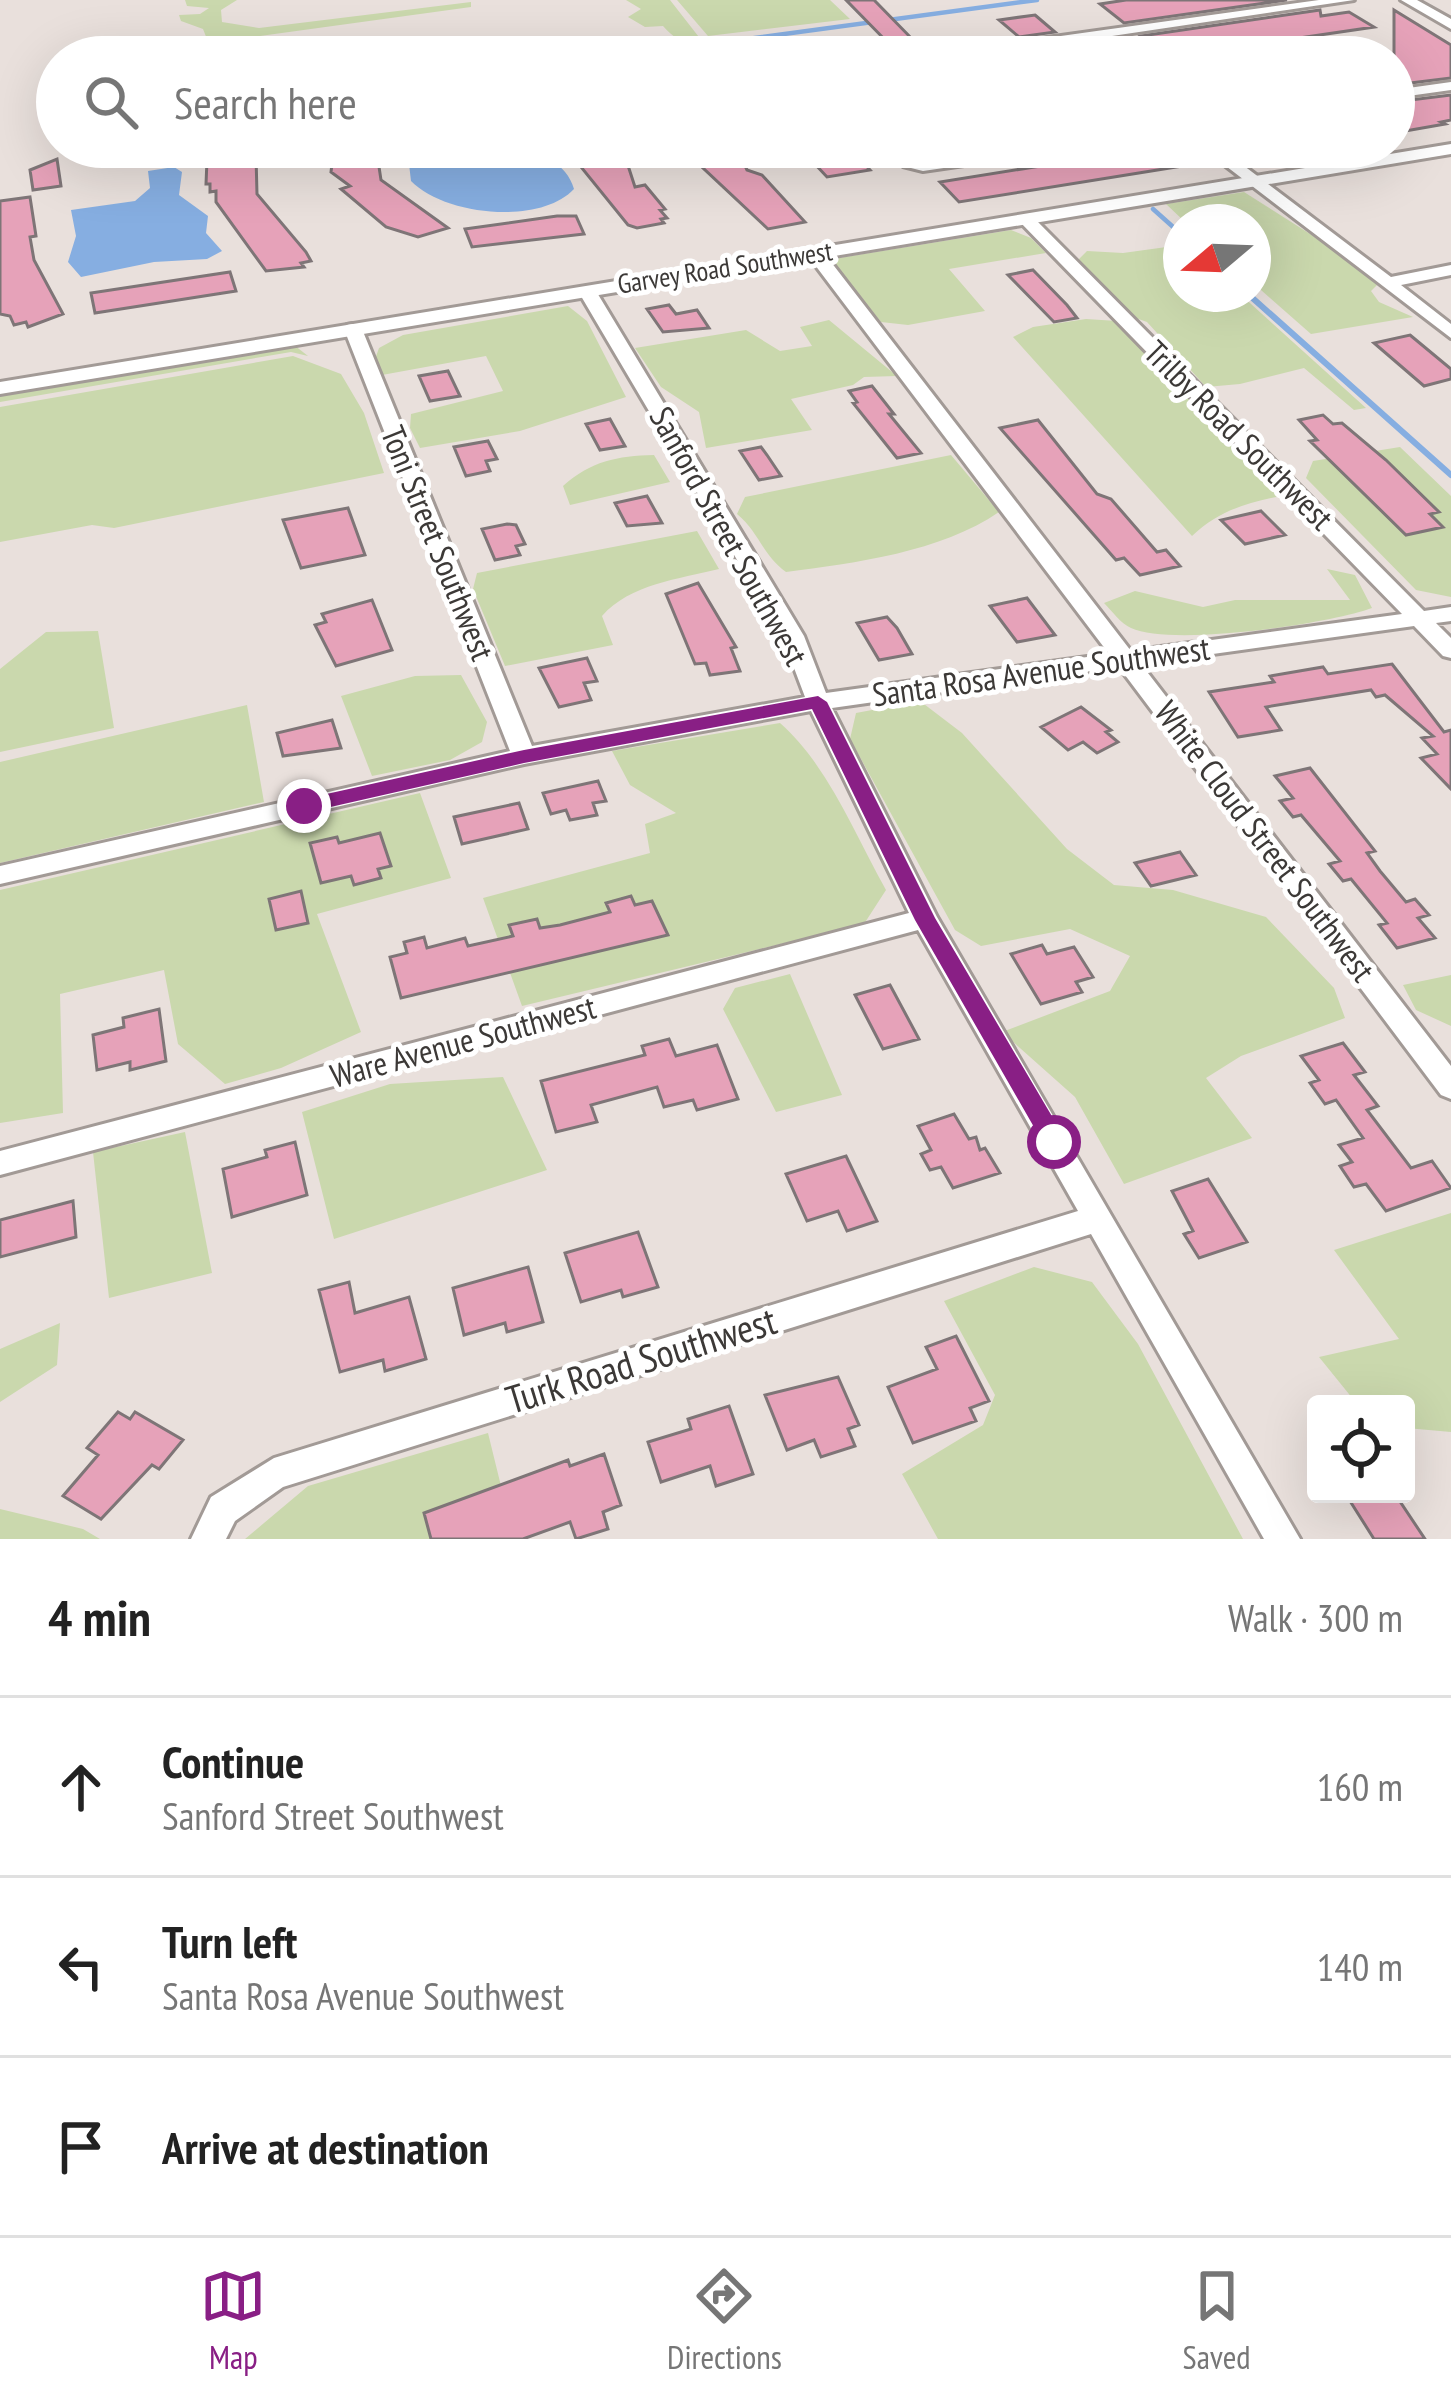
<!DOCTYPE html>
<html lang="en">
<head>
<meta charset="utf-8">
<style>
	:root { --surface:#fff; --page:#f6f6f6; --text:#222; --muted:#767676; --line:#e0e0e0; --accent:#891f85 }
	body { margin:0; font-family:"PT Sans Narrow",sans-serif; background:var(--page); color:var(--text) }
	.controls { position:absolute; right:36px; bottom:36px; display:grid; overflow:hidden; border-radius:12px; box-shadow:0 12px 48px #0002 }
	.controls button { width:108px; height:108px; display:grid; place-items:center; padding:0; border:0; border-bottom:3px solid var(--line); background:var(--surface); color:var(--text); font:60px sans-serif }
	.compass { position:absolute; left:1163px; top:204px; width:108px; height:108px; border-radius:50%; background:var(--surface); box-shadow:0 12px 48px #0002; rotate:251deg }
	.stop { position:absolute; width:36px; height:36px; margin:-27px; border:9px solid #891f85; border-radius:50%; background:#fff }
	.stop.end { background:#891f85; border-color:#fff; box-shadow:0 3px 12px #0008 }
	.list { margin:0; padding:0; list-style:none }
	h2 { display:flex; justify-content:space-between; align-items:center; height:156px; margin:0; padding:0 48px; font-size:51px }
	h2 small { font-size:39px; font-weight:400; color:var(--muted) }
	.list li { display:grid; grid-template-columns:78px 1fr auto; gap:36px; align-items:center; box-sizing:border-box; height:180px; padding:0 48px; border-top:3px solid var(--line) }
	.list b { display:block; font-size:45px; white-space:nowrap }
	.list p { margin:0; font-size:39px; white-space:nowrap; color:var(--muted) }
	.list em { font-size:39px; font-style:normal; color:var(--muted) }
	.icon { flex:none; width:66px; height:66px; fill:none; stroke:currentColor; stroke-width:2; stroke-linecap:round; stroke-linejoin:round }
	.map { position:relative; flex:none; width:1451px; height:1539px; overflow:hidden }
	.search { position:absolute; background:var(--surface); box-shadow:0 12px 48px #0002; left:36px; right:36px; top:36px; height:132px; display:flex; align-items:center; gap:30px; box-sizing:border-box; padding:0 42px; border-radius:66px; color:var(--muted); font-size:45px }
	.sheet { height:696px; background:var(--surface) }
	nav { display:flex; justify-content:space-around; align-items:center; box-sizing:border-box; height:168px; border-top:3px solid var(--line); background:var(--surface); font-size:33px; color:var(--muted) }
	nav a { display:grid; justify-items:center; gap:6px }
	nav .on { color:var(--accent) }
	.map>svg:first-child { display:block }
	.green { fill:#cad8ad }
	.water { fill:#86aee1 }
	.lines { fill:none; stroke-linecap:round; stroke-linejoin:round }
	.stream-far1 { stroke:#86aee1; stroke-width:4.5 }
	.stream { stroke:#86aee1; stroke-width:6 }
	.building { fill:#e6a2b9; stroke:#7e7577; stroke-width:3 }
	.minor-casing { stroke:#a29a96; stroke-width:6 }
	.tertiary-casing { stroke:#a29a96; stroke-width:6 }
	.minor { fill:#fff; fill-rule:evenodd }
	.tertiary { fill:#fff; fill-rule:evenodd }
	.route { fill:#891f85 }
	.labels { text-anchor:middle; stroke-width:10; stroke-linejoin:round; paint-order:stroke }
	.far-street-label { font-size:27px; fill:#3c3937; stroke:#fff }
	.street-label { font-size:33px; fill:#3c3937; stroke:#fff }
	.near-street-label { font-size:39px; fill:#3c3937; stroke:#fff }
</style>
</head>
<body>
<div class="map">
<svg width="1451" height="1539" viewBox="0 0 1451 1539">
	<rect width="100%" height="100%" fill="#e9e0dc"/>
	<path class="green" d="M 185,0 L 237,0 L 221,10 L 222,22 L 259,28 L 471,2 L 471,7 L 260,36 L 255,44 L 272,57 L 214,57 L 203,29 L 181,21 L 179,15 L 200,14 L 209,8 L 187,6 Z
		M 626,0 L 670,0 L 702,41 C 683,44 676,40 663,26 L 645,27 L 628,17 L 641,9 Z
		M 677,0 L 830,0 L 850,19 L 708,36 Z
		M 1244,192 L 1340,253 L 1377,285 L 1371,291 L 1379,302 L 1413,317 L 1311,334 L 1253,283 L 1253,222 L 1185,222 L 1166,204 Z
		M 1011,230 L 1031,238 L 1046,253 L 949,269 L 985,311 L 908,325 L 881,322 L 835,266 L 839,258 Z
		M 1181,245 L 1181,294 L 1240,294 L 1366,408 L 1354,410 L 1304,368 L 1240,384 L 1206,387 L 1147,322 L 1130,316 L 1077,261 L 1087,251 L 1123,253 Z
		M 568,306 L 587,321 L 626,397 L 520,431 L 420,448 L 410,428 L 411,414 L 503,391 L 486,356 L 382,375 L 374,362 L 379,348 L 403,335 Z
		M 1086,319 L 1117,321 L 1264,476 L 1290,494 C 1252,502 1221,508 1192,536 L 1013,337 L 1033,327 Z
		M 829,320 L 897,376 L 864,377 L 853,385 L 791,399 L 812,430 L 706,448 L 699,412 L 661,387 L 635,348 L 746,330 L 780,351 L 812,346 L 800,327 Z
		M 294,345 L 308,356 L 291,352 L 0,402 L 0,393 Z
		M 293,356 L 341,374 L 364,413 L 384,473 L 114,528 L 92,525 L 0,542 L 0,407 Z
		M 1400,447 L 1451,496 L 1451,597 L 1416,590 L 1306,478 L 1313,461 Z
		M 654,455 L 670,482 L 570,505 L 563,486 C 591,461 617,456 654,455 Z
		M 951,455 L 999,512 C 941,552 855,563 786,572 C 763,556 759,532 737,514 L 745,497 Z
		M 697,531 L 719,569 C 679,579 630,584 602,616 L 613,645 L 505,666 L 473,589 L 477,573 Z
		M 1327,569 L 1355,575 L 1372,608 C 1328,624 1172,647 1131,628 C 1121,624 1112,611 1104,603 L 1135,591 L 1203,607 L 1235,600 L 1350,600 Z
		M 98,631 L 114,728 L 0,752 L 0,669 L 46,632 Z
		M 461,675 L 487,722 L 482,742 L 450,760 L 372,776 L 341,696 L 415,676 Z
		M 920,701 L 962,733 L 1067,849 L 1114,885 L 1173,890 L 1266,917 L 1334,988 L 1345,1018 L 1241,1056 L 1206,1078 L 1252,1138 L 1124,1184 L 1075,1097 L 1002,1032 L 1110,991 L 1130,956 L 1070,929 L 981,946 L 955,930 L 850,739 L 856,713 Z
		M 247,705 L 264,802 L 0,863 L 0,762 Z
		M 780,723 C 828,765 855,835 886,890 L 864,924 L 522,1006 L 483,898 L 650,853 L 645,824 L 676,813 L 630,785 L 612,751 Z
		M 420,793 L 451,878 L 317,914 L 361,1032 L 281,1068 L 225,1084 L 178,1044 L 164,970 L 60,994 L 63,1113 L 0,1123 L 0,890 Z
		M 790,974 L 842,1095 L 776,1112 L 723,1009 L 735,988 Z
		M 1451,975 L 1451,1026 L 1416,1010 L 1403,985 Z
		M 503,1077 L 547,1170 L 334,1239 L 302,1112 L 390,1084 Z
		M 185,1132 L 212,1273 L 109,1298 L 93,1152 Z
		M 1451,1213 L 1451,1432 L 1406,1428 L 1406,1404 L 1357,1404 L 1319,1357 L 1399,1339 L 1334,1250 Z
		M 1034,1267 L 1092,1282 L 1138,1344 L 1243,1539 L 938,1539 L 902,1474 L 983,1425 L 995,1395 L 944,1301 Z
		M 60,1323 L 57,1365 L 0,1402 L 0,1349 Z
		M 488,1433 L 514,1539 L 245,1539 L 308,1486 Z
		M 0,1509 L 83,1529 L 100,1539 L 0,1539 Z"/>
	<path class="water" d="M 407,147 C 453,147 559,133 574,189 C 539,226 444,215 411,181 Z
		M 174,167 L 182,172 L 179,195 L 208,216 L 206,233 L 222,251 L 207,259 L 154,262 L 81,277 L 68,262 L 76,236 L 71,210 L 135,201 L 150,188 L 148,171 Z"/>
	<g class="lines">
		<path class="stream-far1" d="M 717,43 L 1037,0
			M 1153,209 L 1181,234"/>
		<path class="stream" d="M 1248,294 L 1451,475"/>
	</g>
	<path class="building" d="M 846,0 L 874,0 L 919,46 L 894,49 Z
		M 1126,0 L 1287,0 L 1124,23 L 1100,4 Z
		M 1320,10 L 1321,16 L 1349,12 L 1374,27 L 1169,57 L 1141,36 Z
		M 1394,10 L 1451,45 L 1451,78 L 1394,85 Z
		M 1035,15 L 1055,32 L 1019,37 L 999,20 Z
		M 1451,95 L 1451,120 L 1441,122 L 1445,124 L 1394,133 L 1394,102 Z
		M 247,147 L 256,156 L 257,194 L 306,252 L 311,261 L 301,263 L 304,267 L 266,271 L 216,202 L 216,191 L 210,192 L 210,184 L 206,184 L 207,160 L 212,160 L 213,152 Z
		M 334,147 L 376,147 L 381,180 L 448,228 L 418,237 L 386,227 L 341,189 L 350,186 L 331,172 Z
		M 579,147 L 622,147 L 635,187 L 645,185 L 665,209 L 660,210 L 667,218 L 661,219 L 664,223 L 637,228 L 628,225 L 581,167 Z
		M 693,147 L 736,147 L 747,170 L 762,175 L 805,222 L 768,229 L 702,167 Z
		M 799,147 L 849,147 L 870,170 L 827,177 Z
		M 1153,148 L 1176,167 L 959,202 L 940,182 Z
		M 57,159 L 61,186 L 33,190 L 30,170 Z
		M 30,197 L 36,236 L 30,237 L 34,260 L 63,314 L 28,327 L 26,322 L 14,325 L 10,316 L 0,314 L 0,201 Z
		M 557,216 L 576,216 L 584,234 L 472,247 L 465,229 Z
		M 1033,270 L 1067,305 L 1077,318 L 1054,322 L 1008,275 Z
		M 230,272 L 236,291 L 95,313 L 91,293 Z
		M 669,305 L 676,314 L 697,310 L 709,328 L 663,332 L 647,309 Z
		M 1410,335 L 1451,369 L 1451,379 L 1424,386 L 1374,343 Z
		M 448,371 L 460,396 L 430,401 L 419,376 Z
		M 872,386 L 894,414 L 889,414 L 921,453 L 897,458 L 853,403 L 857,402 L 849,391 Z
		M 1323,415 L 1333,424 L 1342,423 L 1386,460 L 1439,512 L 1430,514 L 1443,527 L 1406,535 L 1310,441 L 1317,440 L 1299,420 Z
		M 610,419 L 625,446 L 600,450 L 586,424 Z
		M 1038,420 L 1097,494 L 1111,499 L 1157,552 L 1166,550 L 1180,566 L 1140,575 L 1124,558 L 1116,560 L 1000,428 Z
		M 488,441 L 497,459 L 486,461 L 490,471 L 466,476 L 454,447 Z
		M 761,447 L 767,455 L 781,476 L 759,480 L 740,451 Z
		M 647,496 L 662,523 L 627,526 L 615,503 Z
		M 348,508 L 365,555 L 301,568 L 283,520 Z
		M 1261,511 L 1285,535 L 1245,544 L 1221,520 Z
		M 507,524 L 516,525 L 525,544 L 516,546 L 520,555 L 495,560 L 482,529 Z
		M 698,583 L 736,647 L 731,648 L 740,671 L 710,675 L 706,663 L 695,664 L 666,594 Z
		M 1027,598 L 1055,635 L 1017,642 L 990,606 Z
		M 372,600 L 392,650 L 336,666 L 315,625 L 326,622 L 322,614 Z
		M 887,617 L 897,628 L 912,654 L 879,660 L 857,623 Z
		M 587,658 L 597,681 L 584,683 L 591,700 L 559,707 L 539,668 Z
		M 1392,664 L 1444,732 L 1451,730 L 1451,789 L 1421,758 L 1437,754 L 1422,738 L 1433,736 L 1385,695 L 1376,697 L 1371,690 L 1266,707 L 1281,730 L 1238,737 L 1209,692 L 1274,682 L 1270,676 L 1323,667 L 1328,674 Z
		M 1081,707 L 1111,730 L 1106,732 L 1118,742 L 1097,753 L 1083,742 L 1068,750 L 1041,727 Z
		M 332,720 L 341,748 L 283,756 L 277,733 Z
		M 1310,768 L 1375,851 L 1367,853 L 1380,871 L 1406,902 L 1415,899 L 1429,915 L 1418,918 L 1435,938 L 1397,948 L 1379,925 L 1387,923 L 1351,879 L 1343,881 L 1329,864 L 1340,861 L 1301,815 L 1293,817 L 1280,801 L 1293,798 L 1275,776 Z
		M 598,781 L 606,801 L 593,803 L 597,815 L 570,820 L 566,810 L 551,814 L 543,793 Z
		M 519,803 L 528,829 L 462,844 L 454,817 Z
		M 380,833 L 391,866 L 378,869 L 381,878 L 354,885 L 351,876 L 321,883 L 310,843 L 337,837 L 339,843 Z
		M 1180,852 L 1196,875 L 1151,886 L 1135,863 Z
		M 301,891 L 308,923 L 276,930 L 269,899 Z
		M 631,896 L 635,905 L 652,901 L 668,935 L 401,998 L 390,957 L 407,953 L 404,942 L 424,937 L 427,948 L 465,938 L 468,946 L 513,936 L 509,925 L 537,919 L 540,928 L 560,925 L 610,912 L 606,903 Z
		M 1042,945 L 1047,954 L 1074,947 L 1093,977 L 1076,982 L 1082,992 L 1041,1004 L 1011,954 Z
		M 890,985 L 919,1039 L 883,1049 L 855,995 Z
		M 159,1009 L 166,1061 L 130,1070 L 130,1062 L 97,1070 L 93,1035 L 124,1027 L 123,1018 Z
		M 669,1039 L 676,1056 L 717,1045 L 738,1099 L 697,1110 L 693,1100 L 664,1107 L 657,1087 L 591,1105 L 597,1122 L 556,1132 L 541,1081 L 645,1055 L 642,1046 Z
		M 1343,1043 L 1365,1072 L 1354,1075 L 1378,1106 L 1367,1110 L 1411,1168 L 1432,1161 L 1451,1188 L 1386,1211 L 1366,1184 L 1354,1187 L 1340,1166 L 1352,1162 L 1339,1145 L 1363,1138 L 1336,1100 L 1325,1104 L 1310,1083 L 1319,1080 L 1301,1056 Z
		M 954,1114 L 969,1139 L 976,1137 L 980,1150 L 985,1148 L 1000,1173 L 953,1188 L 941,1167 L 930,1170 L 921,1154 L 931,1150 L 918,1126 Z
		M 295,1142 L 307,1195 L 232,1217 L 223,1169 L 267,1157 L 265,1150 Z
		M 846,1156 L 877,1221 L 847,1231 L 838,1211 L 807,1221 L 786,1174 Z
		M 1208,1179 L 1247,1242 L 1199,1258 L 1184,1234 L 1193,1231 L 1172,1191 Z
		M 73,1201 L 76,1237 L 0,1257 L 0,1220 Z
		M 638,1232 L 658,1287 L 623,1297 L 621,1290 L 581,1302 L 565,1253 Z
		M 528,1267 L 543,1322 L 507,1332 L 505,1323 L 464,1335 L 453,1288 Z
		M 349,1282 L 355,1313 L 409,1297 L 426,1359 L 385,1371 L 383,1360 L 340,1372 L 319,1290 Z
		M 956,1336 L 989,1401 L 970,1408 L 976,1421 L 913,1443 L 888,1387 L 937,1369 L 926,1347 Z
		M 838,1377 L 859,1425 L 848,1429 L 855,1446 L 821,1457 L 814,1440 L 787,1450 L 765,1395 Z
		M 729,1406 L 753,1474 L 716,1486 L 710,1466 L 661,1482 L 648,1442 L 691,1429 L 688,1419 Z
		M 118,1412 L 130,1419 L 135,1412 L 183,1440 L 159,1469 L 152,1465 L 101,1519 L 63,1496 L 98,1455 L 87,1448 Z
		M 604,1454 L 621,1505 L 603,1512 L 608,1529 L 576,1539 L 570,1522 L 523,1539 L 431,1539 L 424,1513 L 568,1460 L 570,1466 Z
		M 1352,1494 L 1395,1494 L 1425,1539 L 1374,1539 L 1350,1501 L 1355,1499 Z"/>
	<g class="lines">
		<defs>
			<path id="minor" d="M 1319,0 L 1354,0 L 970,57 L 933,57 L 940,53 Z
				M 1401,0 L 1417,0 L 1451,19 L 1451,29 Z
				M 1451,82 L 1451,90 L 1394,98 L 1394,90 Z
				M 879,147 C 898,147 906,158 923,161 L 1022,147 L 1062,147 L 1054,152 L 923,171 L 903,166 Z
				M 1201,147 L 1219,147 L 1391,277 L 1451,265 L 1451,275 L 1401,285 L 1451,324 L 1451,338 Z
				M 1026,214 L 1032,216 L 1424,611 L 1451,607 L 1451,621 L 1436,623 L 1451,638 L 1451,658 L 1443,656 L 1414,626 L 1141,664 L 1451,1066 L 1451,1099 L 1441,1095 L 1119,667 L 832,708 L 937,917 L 1300,1539 L 1264,1539 L 1091,1234 L 283,1487 L 235,1521 L 226,1539 L 191,1539 L 211,1497 L 274,1458 L 1078,1211 L 918,930 L 0,1175 L 0,1151 L 909,913 L 811,711 L 524,764 L 0,884 L 0,866 L 510,751 L 344,329 L 347,325 L 353,324 L 362,329 L 532,746 L 805,697 L 782,636 L 578,291 L 587,286 L 596,291 L 804,636 L 826,693 L 1109,654 L 809,257 L 809,249 L 821,249 L 1131,651 L 1402,614 L 1020,222 L 1020,216 Z"/>
			<path id="tertiary" d="M 1451,144 L 1451,154 L 0,394 L 0,382 Z"/>
		</defs>
		<use href="#minor" class="minor-casing"/>
		<use href="#tertiary" class="tertiary-casing"/>
		<use href="#minor" class="minor"/>
		<use href="#tertiary" class="tertiary"/>
	</g>
	<path class="route" d="M 818,696 L 827,702 L 935,918 L 1063,1135 L 1063,1148 L 1046,1148 L 915,920 L 812,709 L 524,763 L 304,813 L 295,806 L 304,799 L 524,750 Z"/>
	<g class="labels">
		<g class="far-street-label">
			<text transform="translate(725 268) rotate(-9)" y="9">Garvey Road Southwest</text>
		</g>
		<g class="street-label">
			<text transform="translate(1239 435) rotate(45)" y="12">Trilby Road Southwest</text>
			<text transform="translate(729 536) rotate(61)" y="12">Sanford Street Southwest</text>
			<text transform="translate(438 543) rotate(68)" y="12">Toni Street Southwest</text>
			<text transform="translate(1041 671) rotate(-8)" y="12">Santa Rosa Avenue Southwest</text>
			<text transform="translate(1265 841) rotate(53)" y="12">White Cloud Street Southwest</text>
			<text transform="translate(463 1041) rotate(-15)" y="12">Ware Avenue Southwest</text>
		</g>
		<g class="near-street-label">
			<text transform="translate(641 1360) rotate(-17)" y="14">Turk Road Southwest</text>
		</g>
	</g>
</svg>
<div class="controls">
<button><svg class="icon" aria-label="locate" viewBox="0 0 24 24"><circle cx="12" cy="12" r="6"/><path d="M12 2v4M12 18v4M2 12h4M18 12h4"/></svg></button>
</div>
<svg class="compass" viewBox="-18 -18 36 36"><path d="M0-13l5 13h-10z" fill="#e53935"/><path d="M0 13l5-13h-10z" fill="#767676"/></svg>
<div class="stop" style="left:1054px;top:1142px"></div>
<div class="stop end" style="left:304px;top:806px"></div>
<div class="search"><svg class="icon" aria-label="search" viewBox="0 0 24 24"><circle cx="10" cy="10" r="6"/><path d="M15 15l6 6"/></svg>Search here</div>
</div>
<section class="sheet">
<h2>4 min<small>Walk · 300 m</small></h2>
<ul class="list">
<li><svg class="icon" aria-label="ahead" viewBox="0 0 24 24"><path d="M12 20V5M6 11l6-6 6 6"/></svg><div><b>Continue</b><p>Sanford Street Southwest</p></div><em>160 m</em></li>
<li><svg class="icon" aria-label="left" viewBox="0 0 24 24"><path d="M17 20v-9H6M10 6l-5 5 5 5"/></svg><div><b>Turn left</b><p>Santa Rosa Avenue Southwest</p></div><em>140 m</em></li>
<li><svg class="icon" aria-label="arrive" viewBox="0 0 24 24"><path d="M6 21V4h12l-3 4 3 4H6"/></svg><div><b>Arrive at destination</b></div></li>
</ul>
</section>
<nav>
<a class="on"><svg class="icon" aria-label="map" viewBox="0 0 24 24"><path d="M3 6l6-2 6 2 6-2v14l-6 2-6-2-6 2zM9 4v14M15 6v14"/></svg>Map</a>
<a><svg class="icon" aria-label="directions" viewBox="0 0 24 24"><path d="M12 3l9 9-9 9-9-9zM9 14v-3h6M13 9l2 2-2 2"/></svg>Directions</a>
<a><svg class="icon" aria-label="saved" viewBox="0 0 24 24"><path d="M7 4h10v16l-5-4-5 4z"/></svg>Saved</a>
</nav>
</body>
</html>
